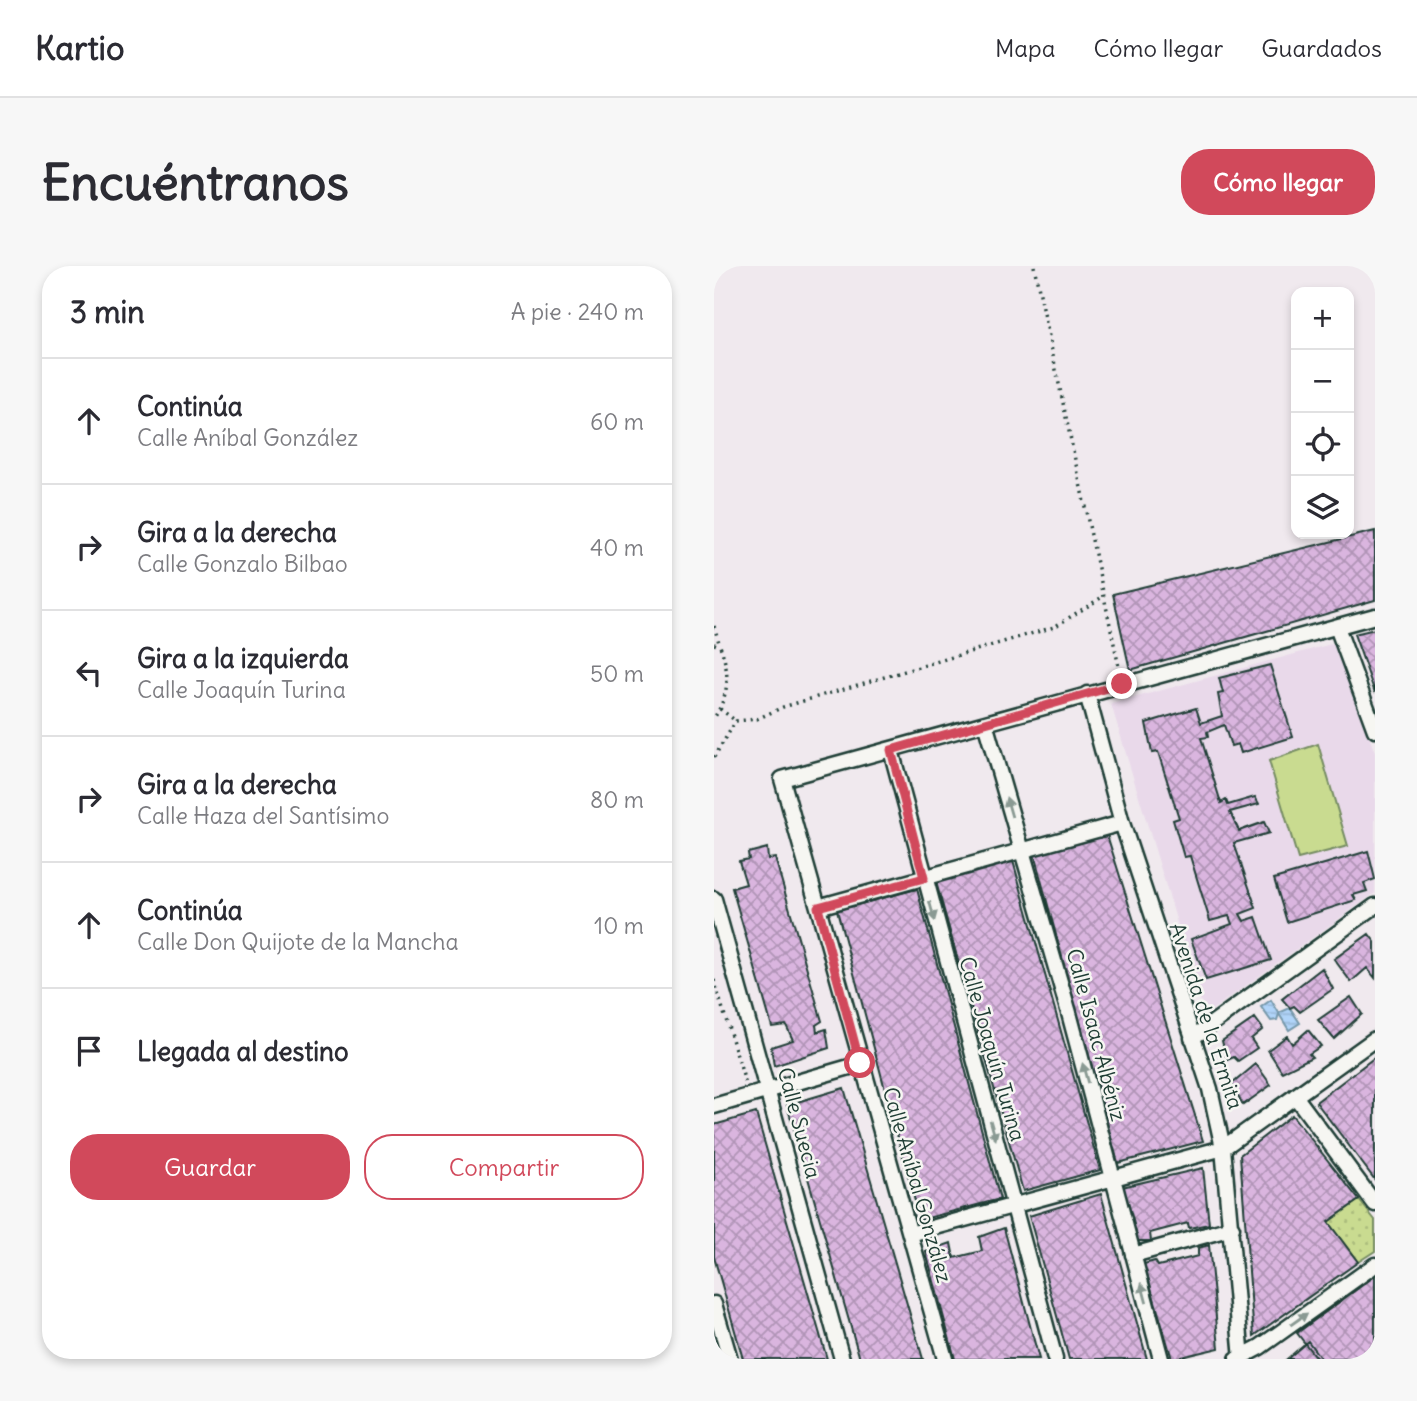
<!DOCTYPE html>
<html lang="es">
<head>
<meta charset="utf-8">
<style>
	:root { --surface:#fff; --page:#f7f7f7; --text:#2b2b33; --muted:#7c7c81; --line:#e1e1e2; --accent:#d1495b }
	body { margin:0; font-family:Delius,sans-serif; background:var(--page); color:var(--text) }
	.controls { position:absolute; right:21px; top:21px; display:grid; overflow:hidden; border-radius:14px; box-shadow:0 4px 10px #0003 }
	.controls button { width:63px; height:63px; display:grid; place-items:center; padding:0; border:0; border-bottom:2px solid var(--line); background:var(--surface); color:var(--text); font:35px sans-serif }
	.stop { position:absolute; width:21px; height:21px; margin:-16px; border:5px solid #d1495b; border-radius:50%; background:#fff }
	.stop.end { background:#d1495b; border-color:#fff; box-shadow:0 2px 7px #0008 }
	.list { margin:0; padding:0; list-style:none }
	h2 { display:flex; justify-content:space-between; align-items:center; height:91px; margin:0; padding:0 28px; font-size:30px }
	h2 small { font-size:23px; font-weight:400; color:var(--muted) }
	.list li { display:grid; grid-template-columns:46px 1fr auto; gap:21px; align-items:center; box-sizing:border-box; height:126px; padding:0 28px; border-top:2px solid var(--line) }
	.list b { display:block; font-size:26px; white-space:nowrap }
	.list p { margin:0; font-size:23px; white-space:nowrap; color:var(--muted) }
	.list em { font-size:23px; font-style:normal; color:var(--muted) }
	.actions { display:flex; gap:14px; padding:21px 28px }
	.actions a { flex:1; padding:16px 0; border:2px solid var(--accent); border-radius:28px; text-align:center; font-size:24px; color:var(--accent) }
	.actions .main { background:var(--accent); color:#fff }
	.icon { flex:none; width:38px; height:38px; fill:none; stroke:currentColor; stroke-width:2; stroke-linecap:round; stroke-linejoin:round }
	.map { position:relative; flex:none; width:661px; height:1093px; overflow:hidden; border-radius:28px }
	header { display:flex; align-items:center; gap:42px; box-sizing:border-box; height:98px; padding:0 35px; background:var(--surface); border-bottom:2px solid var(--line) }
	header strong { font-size:33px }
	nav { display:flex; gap:38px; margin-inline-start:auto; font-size:24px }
	.intro { display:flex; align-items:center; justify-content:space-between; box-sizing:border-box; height:168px; padding:0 42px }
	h1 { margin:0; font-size:49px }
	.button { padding:18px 32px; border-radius:28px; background:var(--accent); color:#fff; font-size:24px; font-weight:700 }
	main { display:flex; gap:42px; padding:0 42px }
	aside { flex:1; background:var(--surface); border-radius:28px; box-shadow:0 4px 10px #0003 }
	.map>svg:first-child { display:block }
	.built { fill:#e9d9ea }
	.grass { fill:url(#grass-dots); stroke:#748c62; stroke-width:2 }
	.garden { fill:#c9db90; stroke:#748c62; stroke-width:2 }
	.water { fill:url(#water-rules); stroke:#7698aa; stroke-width:2 }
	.building { fill:url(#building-cross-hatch); stroke:#1f3d34; stroke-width:2 }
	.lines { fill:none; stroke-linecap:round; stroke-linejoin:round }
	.street-casing { stroke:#1f3d34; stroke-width:19 }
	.path { stroke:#1f3d34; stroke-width:3.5; stroke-dasharray:2 5; stroke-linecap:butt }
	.street { stroke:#f6f6f2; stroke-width:14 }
	.oneway { fill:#8a9a93 }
	.route { stroke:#d1495b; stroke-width:9 }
	.labels { text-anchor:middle; stroke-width:5; stroke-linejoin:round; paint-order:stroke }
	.street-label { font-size:21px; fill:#1f3d34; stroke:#f6f6f2 }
</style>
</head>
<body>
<header>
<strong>Kartio</strong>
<nav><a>Mapa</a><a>Cómo llegar</a><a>Guardados</a></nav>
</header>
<div class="intro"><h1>Encuéntranos</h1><a class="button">Cómo llegar</a></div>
<main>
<aside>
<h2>3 min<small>A pie · 240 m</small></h2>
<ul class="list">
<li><svg class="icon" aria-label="ahead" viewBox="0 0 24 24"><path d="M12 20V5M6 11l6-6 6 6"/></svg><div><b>Continúa</b><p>Calle Aníbal González</p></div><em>60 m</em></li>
<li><svg class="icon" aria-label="right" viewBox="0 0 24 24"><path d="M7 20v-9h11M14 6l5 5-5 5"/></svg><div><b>Gira a la derecha</b><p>Calle Gonzalo Bilbao</p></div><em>40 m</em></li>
<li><svg class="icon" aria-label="left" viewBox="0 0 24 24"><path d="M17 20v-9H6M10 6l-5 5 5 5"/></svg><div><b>Gira a la izquierda</b><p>Calle Joaquín Turina</p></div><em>50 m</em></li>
<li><svg class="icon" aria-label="right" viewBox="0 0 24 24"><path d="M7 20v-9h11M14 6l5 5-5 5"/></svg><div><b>Gira a la derecha</b><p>Calle Haza del Santísimo</p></div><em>80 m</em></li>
<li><svg class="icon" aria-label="ahead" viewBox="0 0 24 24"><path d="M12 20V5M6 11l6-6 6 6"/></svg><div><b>Continúa</b><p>Calle Don Quijote de la Mancha</p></div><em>10 m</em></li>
<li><svg class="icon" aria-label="arrive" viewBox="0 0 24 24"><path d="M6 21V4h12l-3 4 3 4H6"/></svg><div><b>Llegada al destino</b></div></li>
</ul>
<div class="actions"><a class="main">Guardar</a><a>Compartir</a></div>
</aside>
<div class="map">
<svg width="661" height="1093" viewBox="0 0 661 1093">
	<defs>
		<pattern id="grass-dots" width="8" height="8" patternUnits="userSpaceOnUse" patternTransform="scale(1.75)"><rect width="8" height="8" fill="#c9db90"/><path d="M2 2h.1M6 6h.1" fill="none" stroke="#acbd7d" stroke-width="1.8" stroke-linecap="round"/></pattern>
		<pattern id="water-rules" width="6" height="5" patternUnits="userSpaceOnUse" patternTransform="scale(1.75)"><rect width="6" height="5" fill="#b0d4f9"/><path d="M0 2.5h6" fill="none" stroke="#97b7d6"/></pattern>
		<pattern id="building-cross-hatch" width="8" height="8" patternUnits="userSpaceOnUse" patternTransform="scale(1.75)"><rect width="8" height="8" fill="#dab5df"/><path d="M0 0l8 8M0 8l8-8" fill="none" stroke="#b094b6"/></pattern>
	</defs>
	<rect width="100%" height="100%" fill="#f0e9ee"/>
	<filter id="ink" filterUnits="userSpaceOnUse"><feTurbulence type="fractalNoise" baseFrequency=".0143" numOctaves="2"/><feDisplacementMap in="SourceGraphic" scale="14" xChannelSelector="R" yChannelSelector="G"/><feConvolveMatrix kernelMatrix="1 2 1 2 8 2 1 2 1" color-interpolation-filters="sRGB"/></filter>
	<g filter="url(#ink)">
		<path class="built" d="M 621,377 L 661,487 L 661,627 L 491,749 L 397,438 Z"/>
		<path class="grass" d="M 645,934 L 661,954 L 661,985 L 644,996 L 614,956 Z"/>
		<path class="garden" d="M 604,478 L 634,580 L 584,593 L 555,495 Z"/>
		<path class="water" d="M 557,734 L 565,747 L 576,742 L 586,757 L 575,764 L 565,748 L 563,754 L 557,755 L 547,741 Z"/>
		<path class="building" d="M 661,265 L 661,334 L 416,404 L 399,328 Z
			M 661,363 L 661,427 L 640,368 Z
			M 556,399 L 579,471 L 527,487 L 524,478 L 517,480 L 510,459 L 493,466 L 494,471 L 487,472 L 507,537 L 512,534 L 514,539 L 541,531 L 545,538 L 516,546 L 525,565 L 550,556 L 555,567 L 520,577 L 542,642 L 526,648 L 530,655 L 542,651 L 557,694 L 492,714 L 477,673 L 518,658 L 515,650 L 496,655 L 476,590 L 470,591 L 459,554 L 465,552 L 444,486 L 438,487 L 432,457 L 482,442 L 487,457 L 508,450 L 504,428 L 509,427 L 505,412 Z
			M 393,569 L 489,875 L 404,897 L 320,588 Z
			M 53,582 L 54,593 L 61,592 L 108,755 L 102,759 L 103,766 L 112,763 L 115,782 L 60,800 L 57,781 L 79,774 L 72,759 L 58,761 L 18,622 L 32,618 L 25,595 L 35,593 L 34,587 Z
			M 654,585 L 661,613 L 650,617 L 653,625 L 639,629 L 642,634 L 573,656 L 560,613 Z
			M 299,595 L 386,904 L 309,925 L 222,616 Z
			M 203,623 L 286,933 L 206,954 L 123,644 Z
			M 655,668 L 661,676 L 661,712 L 653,702 L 637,716 L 620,693 Z
			M 608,702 L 619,723 L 586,746 L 580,740 L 576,742 L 568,733 Z
			M 637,731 L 648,748 L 620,773 L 604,754 Z
			M 541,752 L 549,763 L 537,773 L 543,782 L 524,795 L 520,791 L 513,794 L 508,775 Z
			M 594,764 L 607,780 L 595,788 L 598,791 L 568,806 L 554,784 L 573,770 L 578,778 Z
			M 661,791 L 661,914 L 602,836 Z
			M 542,798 L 557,819 L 529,839 L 518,818 Z
			M 130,822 L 209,1093 L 146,1093 L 73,839 Z
			M 42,847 L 113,1093 L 29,1093 L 0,991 L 0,859 Z
			M 578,849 L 645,934 L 614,956 L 644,996 L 540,1070 L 526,889 Z
			M 489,902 L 495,958 L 475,962 L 474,957 L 436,967 L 437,975 L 422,975 L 408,921 Z
			M 387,928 L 433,1093 L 355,1093 L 315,950 Z
			M 290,962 L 325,1093 L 241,1093 L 212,986 L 237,977 L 240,992 L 268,985 L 265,971 Z
			M 495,979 L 505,1082 L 458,1093 L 430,998 L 441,995 L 444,1000 L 484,990 L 484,982 Z
			M 661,1010 L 661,1093 L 603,1093 L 583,1067 Z
			M 594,1075 L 607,1093 L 573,1093 Z"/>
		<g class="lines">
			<defs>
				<path id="street" d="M 623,361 L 661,464
					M 373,428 L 408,557 L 496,823 L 509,882 L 528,1093
					M 271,457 L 355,747 L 447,1093
					M 177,484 L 341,1093
					M 0,633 L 128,1093
					M 104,641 L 408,557
					M 478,772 L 661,640
					M 581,830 L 661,938
					M 0,840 L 146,798
					M 196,968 L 509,882 L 661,773
					M 419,989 L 518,962
					M 0,1038 L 16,1093
					M 231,1093 L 68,513 L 661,350
					M 523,1093 L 546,1081 L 661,999"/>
			</defs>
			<use href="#street" class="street-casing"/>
			<path class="path" d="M 320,0 L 406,406
				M 0,360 L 6,380
				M 0,378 L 6,380 C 16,407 16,427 0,452
				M 6,443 L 22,455
				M 0,491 L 22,455 L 43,453 L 69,441 L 340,361 L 390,330
				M 0,714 L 31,816"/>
			<use href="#street" class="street"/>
		</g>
		<defs><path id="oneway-solid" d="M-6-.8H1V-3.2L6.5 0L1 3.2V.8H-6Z" transform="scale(1.75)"/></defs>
		<g class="oneway">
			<use href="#oneway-solid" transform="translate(295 541) rotate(-106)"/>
			<use href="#oneway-solid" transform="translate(218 645) rotate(75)"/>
			<use href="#oneway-solid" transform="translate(371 807) rotate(-105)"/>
			<use href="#oneway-solid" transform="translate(279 864) rotate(74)"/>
			<use href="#oneway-solid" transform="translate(430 1027) rotate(-105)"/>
			<use href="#oneway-solid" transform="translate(585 1053) rotate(-35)"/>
		</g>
	</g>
	<g class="lines" filter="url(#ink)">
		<path class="route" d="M 146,797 L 104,641 L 210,612 L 177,484 L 408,418"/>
	</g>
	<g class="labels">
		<g class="street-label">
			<text transform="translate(492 750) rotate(72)" y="7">Avenida de la Ermita</text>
			<text transform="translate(382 769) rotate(75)" y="7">Calle Isaac Albéniz</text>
			<text transform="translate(278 783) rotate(74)" y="7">Calle Joaquín Turina</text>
			<text transform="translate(85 857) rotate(75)" y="7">Calle Suecia</text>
			<text transform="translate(203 919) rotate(74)" y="7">Calle Aníbal González</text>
		</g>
	</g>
</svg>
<div class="controls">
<button>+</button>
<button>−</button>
<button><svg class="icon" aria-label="locate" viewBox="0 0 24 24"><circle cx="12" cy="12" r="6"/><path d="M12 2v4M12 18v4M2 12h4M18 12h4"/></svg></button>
<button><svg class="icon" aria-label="layers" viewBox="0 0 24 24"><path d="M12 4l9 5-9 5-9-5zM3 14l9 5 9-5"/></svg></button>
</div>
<div class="stop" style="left:146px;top:797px"></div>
<div class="stop end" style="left:408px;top:418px"></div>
</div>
</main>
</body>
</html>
